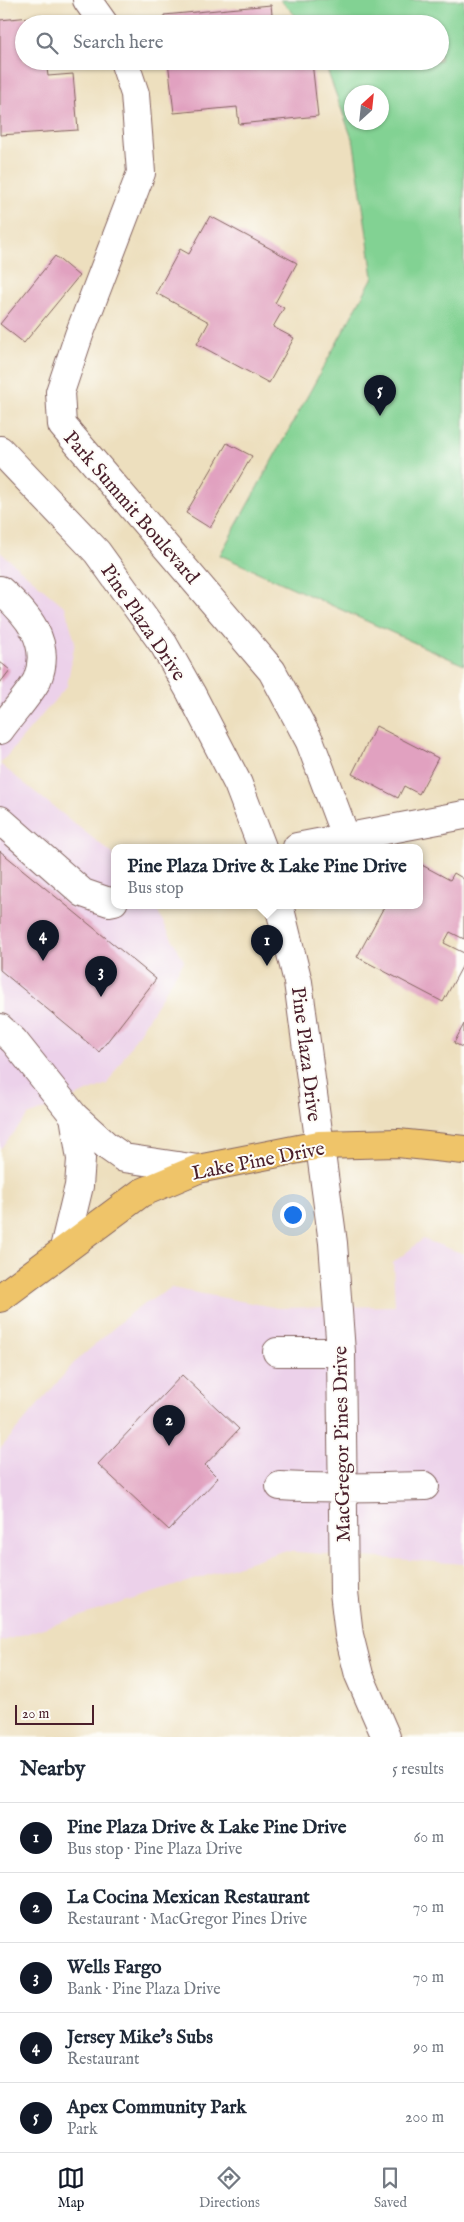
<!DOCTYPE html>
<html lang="en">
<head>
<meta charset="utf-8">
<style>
	:root { --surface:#fff; --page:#f6f6f7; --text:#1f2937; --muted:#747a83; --line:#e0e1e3; --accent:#111827 }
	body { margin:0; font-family:"IM FELL English",serif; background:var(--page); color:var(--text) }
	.compass { position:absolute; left:344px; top:85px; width:45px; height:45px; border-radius:50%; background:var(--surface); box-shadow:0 1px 4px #0004; rotate:27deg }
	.scale { position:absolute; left:15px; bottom:12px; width:79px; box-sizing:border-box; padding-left:5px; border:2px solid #4a1f2b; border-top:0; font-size:14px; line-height:18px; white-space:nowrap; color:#4a1f2b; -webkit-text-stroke:4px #fdfcf7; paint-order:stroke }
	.you { position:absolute; left:292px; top:1214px; width:18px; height:18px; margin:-12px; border:4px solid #fff; border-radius:50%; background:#1a73e8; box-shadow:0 0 0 8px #1a73e833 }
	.badge { display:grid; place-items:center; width:32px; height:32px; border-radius:50%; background:var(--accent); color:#fff; font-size:16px; font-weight:700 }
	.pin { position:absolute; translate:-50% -41px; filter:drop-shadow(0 1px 2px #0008) }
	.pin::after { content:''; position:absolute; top:26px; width:18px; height:15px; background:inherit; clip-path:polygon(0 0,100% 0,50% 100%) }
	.popup { position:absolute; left:111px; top:844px; width:312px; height:65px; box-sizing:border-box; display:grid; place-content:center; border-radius:10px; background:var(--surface); filter:drop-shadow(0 1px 4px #0005); font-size:16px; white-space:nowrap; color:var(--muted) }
	.popup b { font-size:19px; color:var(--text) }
	.popup::after { content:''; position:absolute; left:50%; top:100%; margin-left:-10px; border:10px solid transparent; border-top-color:var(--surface) }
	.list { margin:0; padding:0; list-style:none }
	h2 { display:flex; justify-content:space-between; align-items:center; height:65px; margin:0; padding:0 20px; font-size:21px }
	h2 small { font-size:16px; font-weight:400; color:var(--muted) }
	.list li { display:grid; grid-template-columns:32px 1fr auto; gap:15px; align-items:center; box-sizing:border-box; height:70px; padding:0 20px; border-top:1px solid var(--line) }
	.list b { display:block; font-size:19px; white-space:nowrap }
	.list p { margin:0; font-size:16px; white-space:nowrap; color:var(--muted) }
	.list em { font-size:16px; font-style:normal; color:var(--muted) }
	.icon { flex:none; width:28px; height:28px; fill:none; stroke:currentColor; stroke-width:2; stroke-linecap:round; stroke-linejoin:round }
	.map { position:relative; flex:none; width:464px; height:1737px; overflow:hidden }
	.search { position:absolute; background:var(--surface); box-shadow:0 1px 4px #0004; left:15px; right:15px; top:15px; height:55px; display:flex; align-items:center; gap:12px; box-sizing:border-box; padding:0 18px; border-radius:28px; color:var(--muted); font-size:19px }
	.sheet { height:415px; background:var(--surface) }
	nav { display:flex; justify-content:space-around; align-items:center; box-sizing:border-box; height:70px; border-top:1px solid var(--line); background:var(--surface); font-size:14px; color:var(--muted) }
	nav a { display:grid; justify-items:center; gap:2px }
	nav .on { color:var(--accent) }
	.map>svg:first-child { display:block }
	.built { fill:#ecd1ea }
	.green { fill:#82d293; stroke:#66785f; fill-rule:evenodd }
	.building { fill:#e1a1c0 }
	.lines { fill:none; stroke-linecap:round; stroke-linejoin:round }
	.minor-casing { stroke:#83625e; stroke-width:30 }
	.major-casing { stroke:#83625e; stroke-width:30 }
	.minor { stroke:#fff; stroke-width:28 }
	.major { stroke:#efc469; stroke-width:28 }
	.labels { text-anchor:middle; stroke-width:4; stroke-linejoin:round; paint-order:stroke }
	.street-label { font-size:20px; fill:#4a1f2b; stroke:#fdfcf7 }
</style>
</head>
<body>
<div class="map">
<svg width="464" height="1737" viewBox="0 0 464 1737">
	<rect width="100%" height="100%" fill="#fdfcf7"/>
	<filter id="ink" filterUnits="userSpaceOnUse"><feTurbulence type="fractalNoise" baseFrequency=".02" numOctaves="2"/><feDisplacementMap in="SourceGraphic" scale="10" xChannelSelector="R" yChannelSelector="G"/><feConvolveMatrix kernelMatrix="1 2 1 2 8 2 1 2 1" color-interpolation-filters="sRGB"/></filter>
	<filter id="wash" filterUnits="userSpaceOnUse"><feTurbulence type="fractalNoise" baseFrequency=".0096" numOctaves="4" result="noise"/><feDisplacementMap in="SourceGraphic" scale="20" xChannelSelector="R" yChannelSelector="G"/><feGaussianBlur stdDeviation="1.12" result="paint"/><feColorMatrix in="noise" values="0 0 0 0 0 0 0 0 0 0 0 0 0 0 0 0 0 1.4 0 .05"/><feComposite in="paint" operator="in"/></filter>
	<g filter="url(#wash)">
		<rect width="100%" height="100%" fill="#eddfbe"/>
		<path class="built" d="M 0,552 L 65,607 L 75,642 L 67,686 L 0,764 L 114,855 L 114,905 L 154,905 L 184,961 L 107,1084 L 28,1116 L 0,1149 Z
			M 423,1239 L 464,1254 L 464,1564 L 283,1551 L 0,1642 L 0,1449 L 74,1363 L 133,1311 L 171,1288 L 278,1308 L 395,1306 L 393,1263 Z"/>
		<path class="green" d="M 280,0 L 464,0 L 464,665 L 220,555 L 373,277 L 354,144 L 324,61 L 440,61 L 440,24 L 304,24 ZM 352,92 L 382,92 L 382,122 L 352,122 Z"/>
		<g id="blocks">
			<path class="building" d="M 271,5 L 273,24 L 164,24 L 164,15 Z
				M 30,17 L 31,24 L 24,24 L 24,61 L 46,61 L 48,76 L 73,74 L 78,130 L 0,135 L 0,20 Z
				M 168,61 L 277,61 L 277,65 L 312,62 L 318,116 L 239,124 L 237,107 L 174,113 Z
				M 210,216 L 297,263 L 275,303 L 284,308 L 273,327 L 294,338 L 269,383 L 197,344 L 209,322 L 156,293 L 180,249 L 189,254 Z
				M 55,256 L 79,276 L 24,343 L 0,324 Z
				M 227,443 L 252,456 L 210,528 L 186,513 Z
				M 0,662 L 10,670 L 0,683 Z
				M 376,726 L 438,758 L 419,794 L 404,786 L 398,798 L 352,774 Z
				M 0,851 L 156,979 L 99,1052 L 0,970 Z
				M 420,864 L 450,880 L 454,873 L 464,879 L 464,939 L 450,932 L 444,943 L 464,953 L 464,963 L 443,1002 L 357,957 L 385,905 L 420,905 Z
				M 464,1024 L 464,1048 L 454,1043 Z
				M 182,1375 L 239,1429 L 205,1465 L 218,1478 L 169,1530 L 98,1464 Z"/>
		</g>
	</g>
	<g filter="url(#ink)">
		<use href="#blocks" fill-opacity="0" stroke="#83625e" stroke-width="1"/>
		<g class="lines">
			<defs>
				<path id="minor" d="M 87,0 L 104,24
					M 124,61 L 135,94 L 141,173 L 79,335 L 60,392 L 62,425 L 272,671 L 310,742 L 346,838
					M 0,450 L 97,552 L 164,645 L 191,693 L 238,784 L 262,847
					M 0,590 C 26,613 53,642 37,680 C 30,694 10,716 0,730
					M 0,820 L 83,893 L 109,902 L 114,901
					M 297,847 L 464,815
					M 279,905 L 298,982 L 333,1243 L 341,1352 L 344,1592 L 349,1635 L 359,1675 L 386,1737
					M 0,1028 L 14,1041 L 74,1116 L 107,1146 L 124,1158 L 198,1169
					M 64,1248 L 79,1186 L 81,1159 L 74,1116
					M 277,1352 L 341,1352
					M 280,1486 C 328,1489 377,1487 425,1486"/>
				<path id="major" d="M 0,1298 L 141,1193 L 198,1169 L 319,1145 L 398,1143 L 464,1150"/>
			</defs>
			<use href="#minor" class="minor-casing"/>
			<use href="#major" class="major-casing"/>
			<use href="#minor" class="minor"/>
			<use href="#major" class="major"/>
		</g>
	</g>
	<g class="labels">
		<g class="street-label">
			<text transform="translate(132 507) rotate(49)" y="7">Park Summit Boulevard</text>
			<text transform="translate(144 622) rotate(56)" y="7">Pine Plaza Drive</text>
			<text transform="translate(307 1054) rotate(83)" y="7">Pine Plaza Drive</text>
			<text transform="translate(258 1160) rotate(-11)" y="7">Lake Pine Drive</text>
			<text transform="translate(341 1444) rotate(-91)" y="7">MacGregor Pines Drive</text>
		</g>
	</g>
</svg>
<svg class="compass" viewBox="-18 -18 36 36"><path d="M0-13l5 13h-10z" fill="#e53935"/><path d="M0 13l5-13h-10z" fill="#747a83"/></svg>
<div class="scale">20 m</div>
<div class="you"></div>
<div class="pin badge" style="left:267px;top:966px">1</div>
<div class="popup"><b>Pine Plaza Drive &amp; Lake Pine Drive</b>Bus stop</div>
<div class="pin badge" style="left:169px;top:1446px">2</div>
<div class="pin badge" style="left:101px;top:997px">3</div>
<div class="pin badge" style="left:43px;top:961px">4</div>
<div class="pin badge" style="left:380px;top:416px">5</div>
<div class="search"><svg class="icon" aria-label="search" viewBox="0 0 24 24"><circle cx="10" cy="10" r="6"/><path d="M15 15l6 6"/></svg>Search here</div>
</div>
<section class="sheet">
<h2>Nearby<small>5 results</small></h2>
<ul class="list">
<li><span class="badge">1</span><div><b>Pine Plaza Drive &amp; Lake Pine Drive</b><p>Bus stop · Pine Plaza Drive</p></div><em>60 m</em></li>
<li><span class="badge">2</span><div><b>La Cocina Mexican Restaurant</b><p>Restaurant · MacGregor Pines Drive</p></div><em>70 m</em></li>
<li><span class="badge">3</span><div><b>Wells Fargo</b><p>Bank · Pine Plaza Drive</p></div><em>70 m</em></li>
<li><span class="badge">4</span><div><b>Jersey Mike's Subs</b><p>Restaurant</p></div><em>90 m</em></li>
<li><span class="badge">5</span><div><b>Apex Community Park</b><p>Park</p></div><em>200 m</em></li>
</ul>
</section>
<nav>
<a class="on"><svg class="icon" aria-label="map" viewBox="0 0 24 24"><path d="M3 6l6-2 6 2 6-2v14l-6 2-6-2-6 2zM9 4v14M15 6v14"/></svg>Map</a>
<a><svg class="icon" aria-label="directions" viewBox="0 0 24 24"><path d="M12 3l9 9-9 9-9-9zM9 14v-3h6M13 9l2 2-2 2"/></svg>Directions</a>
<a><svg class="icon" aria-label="saved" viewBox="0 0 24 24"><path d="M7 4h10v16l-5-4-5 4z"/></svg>Saved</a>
</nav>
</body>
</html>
